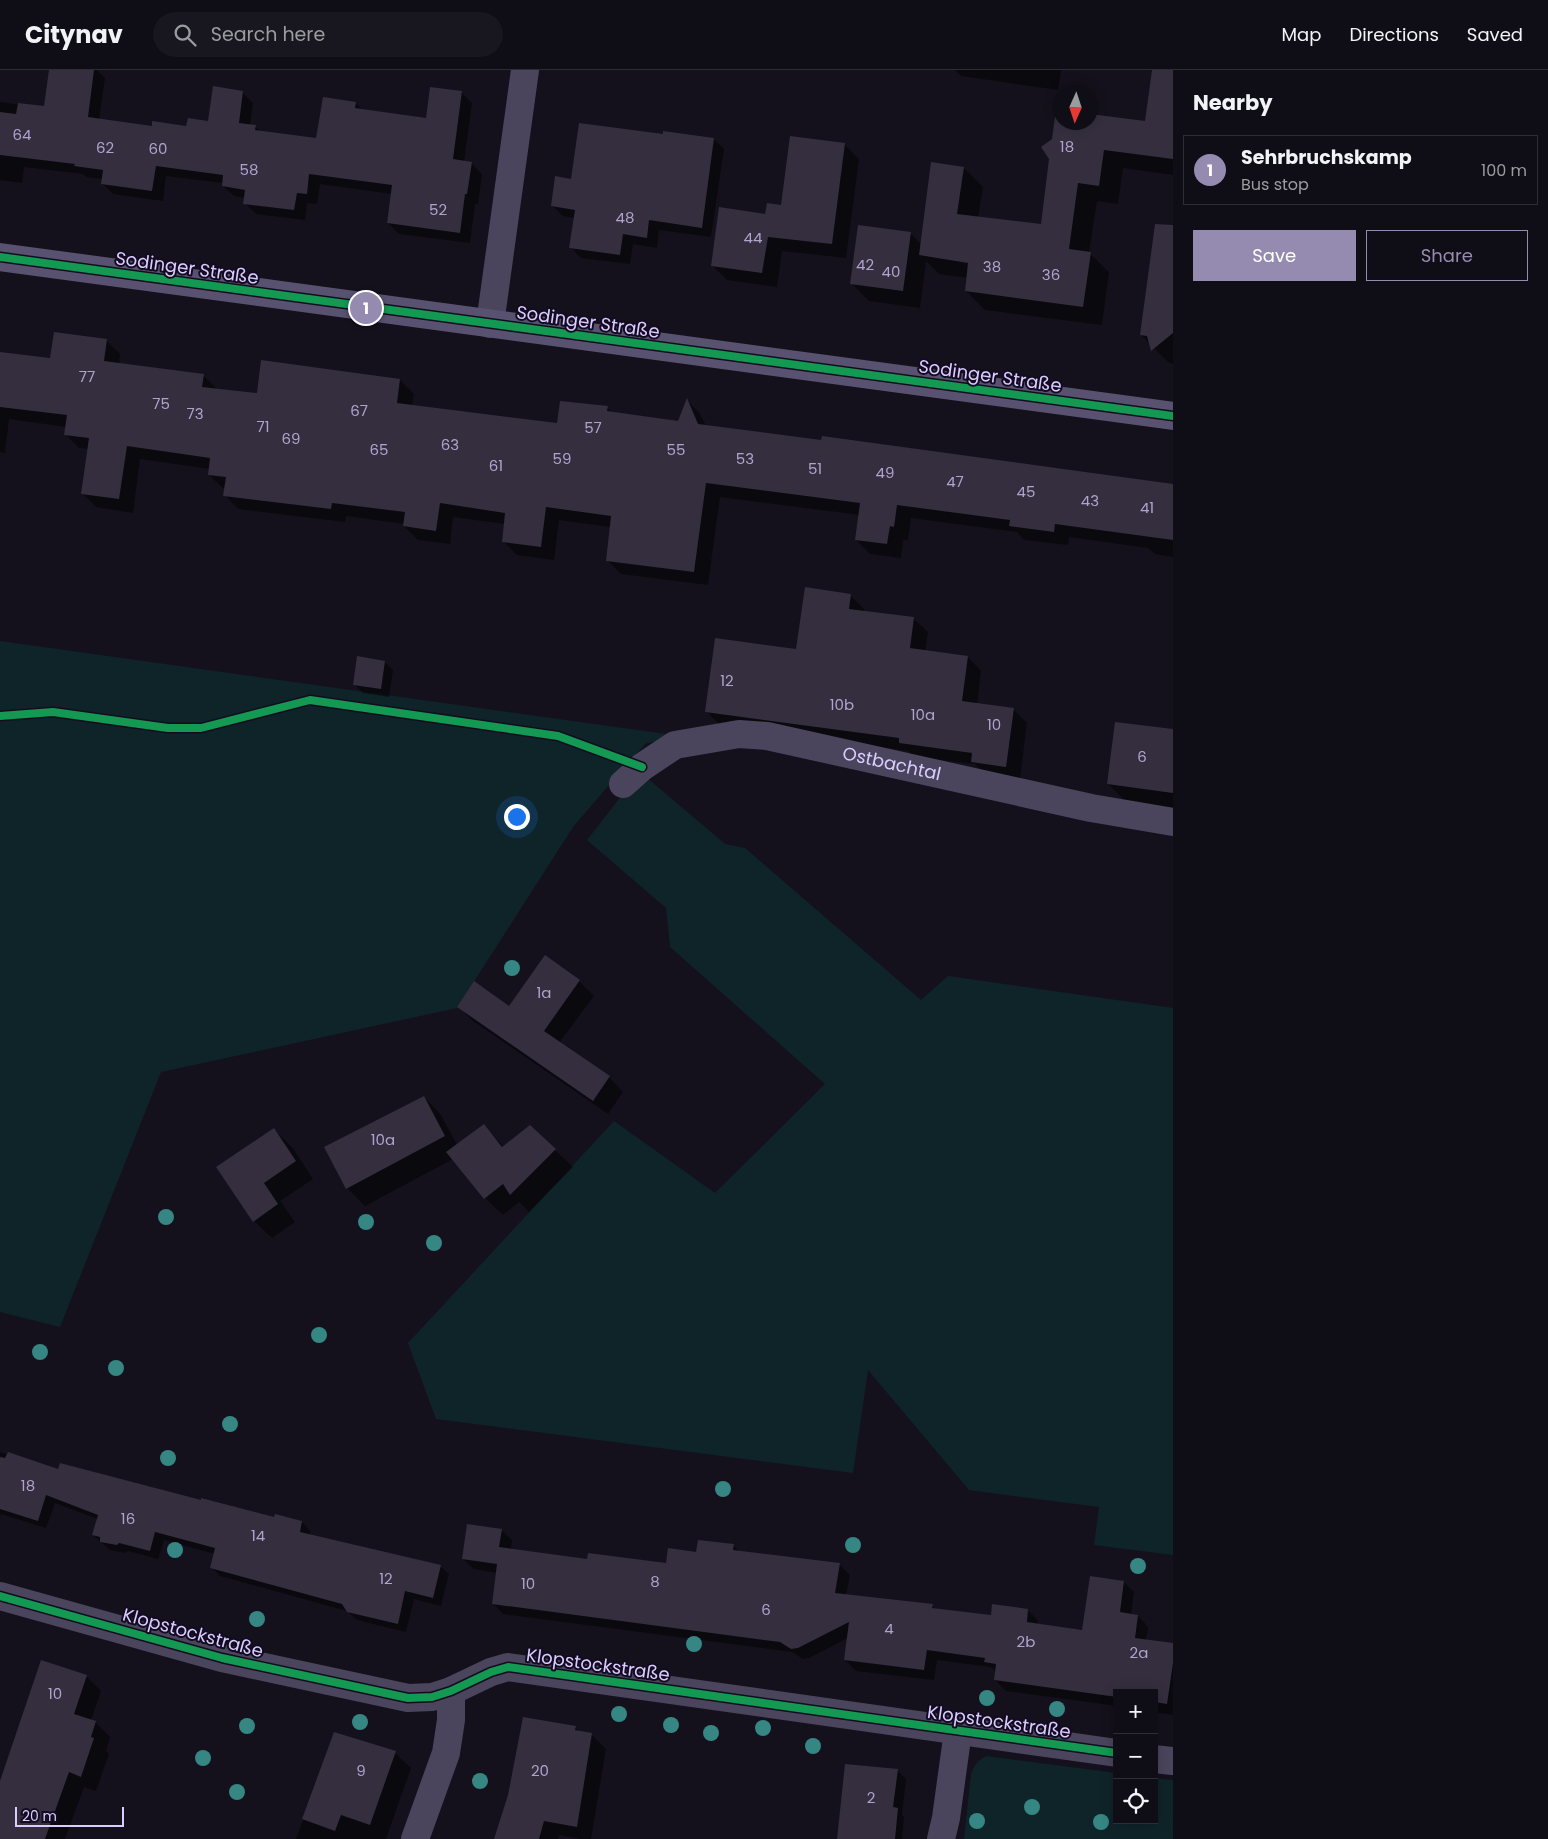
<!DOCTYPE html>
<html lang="en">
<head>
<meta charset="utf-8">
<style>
	:root { --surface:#0f0d15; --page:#18161e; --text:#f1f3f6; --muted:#9b9ca0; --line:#2f2d34; --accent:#958bb0 }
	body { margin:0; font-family:Poppins,sans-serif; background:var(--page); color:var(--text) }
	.controls { position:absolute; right:15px; bottom:15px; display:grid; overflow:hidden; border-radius:0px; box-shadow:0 2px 12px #0003 }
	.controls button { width:45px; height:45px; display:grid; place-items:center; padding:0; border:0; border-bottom:1px solid var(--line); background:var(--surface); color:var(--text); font:25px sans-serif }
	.compass { position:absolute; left:1053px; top:15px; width:45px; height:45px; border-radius:50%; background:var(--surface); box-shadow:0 2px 12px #0003; rotate:183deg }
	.scale { position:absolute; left:15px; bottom:12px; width:109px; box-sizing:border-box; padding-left:5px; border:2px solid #daccff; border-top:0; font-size:14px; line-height:18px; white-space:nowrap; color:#daccff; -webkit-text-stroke:4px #130c21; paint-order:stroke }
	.you { position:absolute; left:516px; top:746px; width:18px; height:18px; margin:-12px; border:4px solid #fff; border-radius:50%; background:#1a73e8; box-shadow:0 0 0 8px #1a73e833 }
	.badge { display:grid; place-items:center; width:32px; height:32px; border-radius:50%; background:var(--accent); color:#fff; font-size:16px; font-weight:700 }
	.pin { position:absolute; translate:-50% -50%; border:2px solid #fff; box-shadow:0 1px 5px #0006 }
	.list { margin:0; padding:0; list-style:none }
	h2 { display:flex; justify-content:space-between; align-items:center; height:65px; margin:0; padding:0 20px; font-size:21px }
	h2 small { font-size:16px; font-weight:400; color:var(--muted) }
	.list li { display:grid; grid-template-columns:32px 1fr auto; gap:15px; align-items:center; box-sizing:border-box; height:70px; margin:0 10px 10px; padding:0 10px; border:1px solid var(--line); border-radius:0px }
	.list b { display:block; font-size:19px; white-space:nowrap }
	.list p { margin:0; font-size:16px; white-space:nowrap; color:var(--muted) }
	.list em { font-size:16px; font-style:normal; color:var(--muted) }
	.actions { display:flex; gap:10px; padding:15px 20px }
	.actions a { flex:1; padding:11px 0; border:1px solid var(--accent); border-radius:0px; text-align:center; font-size:18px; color:var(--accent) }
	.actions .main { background:var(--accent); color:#fff }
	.icon { flex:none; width:28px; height:28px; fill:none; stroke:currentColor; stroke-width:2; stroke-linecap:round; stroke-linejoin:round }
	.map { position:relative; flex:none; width:1173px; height:1769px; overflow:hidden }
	header { display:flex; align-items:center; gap:30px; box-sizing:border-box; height:70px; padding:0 25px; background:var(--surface); border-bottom:1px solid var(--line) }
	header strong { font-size:24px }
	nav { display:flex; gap:28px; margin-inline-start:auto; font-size:18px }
	.search { width:350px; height:45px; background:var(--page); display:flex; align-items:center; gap:12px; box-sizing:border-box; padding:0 18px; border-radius:28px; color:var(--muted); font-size:19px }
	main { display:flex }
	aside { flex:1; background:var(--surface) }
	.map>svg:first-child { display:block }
	.green { fill:#0f2429 }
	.shadow { fill:#0007 }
	.building { fill:#342e3e }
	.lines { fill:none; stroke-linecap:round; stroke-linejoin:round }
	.street { stroke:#4a455d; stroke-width:28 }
	.secondary { stroke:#585270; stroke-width:28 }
	.cycleway-casing { stroke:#130c21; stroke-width:11 }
	.cycleway { stroke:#139951; stroke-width:8 }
	.tree { fill:#368684 }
	.labels { text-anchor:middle; stroke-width:4; stroke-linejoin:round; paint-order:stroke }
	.number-label { font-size:15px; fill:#b0a4cf }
	.street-label { font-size:18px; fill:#daccff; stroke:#130c21 }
</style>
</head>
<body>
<header>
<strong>Citynav</strong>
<div class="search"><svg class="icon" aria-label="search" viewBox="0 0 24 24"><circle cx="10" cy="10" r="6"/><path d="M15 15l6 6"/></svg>Search here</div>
<nav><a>Map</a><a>Directions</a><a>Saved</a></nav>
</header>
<main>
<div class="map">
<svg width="1173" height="1769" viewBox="0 0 1173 1769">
	<rect width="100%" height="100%" fill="#14111c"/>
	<path class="green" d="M 0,571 L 688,667 L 646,673 L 615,708 L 573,757 L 457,938 L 161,1002 L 60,1257 L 0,1242 Z
		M 646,707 L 725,774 L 745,778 L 921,930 L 948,906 L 1173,938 L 1173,1485 L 1094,1475 L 1099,1437 L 969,1420 L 868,1300 L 853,1403 L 436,1349 L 408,1273 L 614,1051 L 715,1123 L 825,1014 L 670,877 L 666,838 L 587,770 L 622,725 Z
		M 986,1686 L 1117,1703 L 1117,1750 L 1154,1750 L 1154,1708 L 1173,1710 L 1173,1769 L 964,1769 L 971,1704 C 974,1696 978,1690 986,1686 Z"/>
	<path class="shadow" d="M 50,0 L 97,0 L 105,8 L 99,50 L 153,57 L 187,57 L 209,52 L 242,22 L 253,33 L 250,56 L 255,56 L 261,62 L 317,70 L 356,33 L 363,41 L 427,49 L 461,22 L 472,33 L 464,92 L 471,93 L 482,104 L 478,134 L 475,134 L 470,173 L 399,164 L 388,153 L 392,124 L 320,114 L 317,134 L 307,133 L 305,150 L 256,144 L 245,133 L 245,128 L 234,126 L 223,116 L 223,113 L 166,106 L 163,131 L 113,124 L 103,114 L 103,109 L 86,107 L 83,104 L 24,97 L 22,113 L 0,110 L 0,32 L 45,38 Z
		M 955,0 L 1061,0 L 1058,20 L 961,6 Z
		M 1150,27 L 1173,31 L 1173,105 L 1123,98 L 1118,134 L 1097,131 L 1089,183 L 1109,202 L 1102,255 L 985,240 L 966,221 L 968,208 L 939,204 L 926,191 L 920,238 L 869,231 L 851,213 L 910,163 L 921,174 L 964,98 L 983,117 L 978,148 L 1042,156 L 1057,41 L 1060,41 L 1060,52 L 1147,53 Z
		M 664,65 L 714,69 L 724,79 L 711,167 L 659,160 L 657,178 L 633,174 L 630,194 L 581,188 L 571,178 L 575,148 L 563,146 L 553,136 L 572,110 Z
		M 844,74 L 859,89 L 846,188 L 782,181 L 777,217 L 727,210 L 712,195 L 766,145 L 782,136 Z
		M 1155,164 L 1173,166 L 1173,294 L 1168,292 L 1141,265 Z
		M 106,270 L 120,284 L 119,295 L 203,305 L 217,319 L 258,325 L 262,292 L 400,310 L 414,324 L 412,336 L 558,355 L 607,337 L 613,344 L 679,353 L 687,330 L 700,344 L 706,356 L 821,371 L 823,368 L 1173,415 L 1173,487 L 1155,484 L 1148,478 L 1069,467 L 1068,475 L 1024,470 L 1017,462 L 911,448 L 908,470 L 903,470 L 901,488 L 870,484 L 856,470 L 860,445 L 720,427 L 708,515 L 621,504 L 607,490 L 611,457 L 559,450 L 554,490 L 517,485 L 503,471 L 505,454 L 453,447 L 450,474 L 418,470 L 404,456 L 405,454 L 346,446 L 345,452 L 238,439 L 225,425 L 225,419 L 223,418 L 209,405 L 210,399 L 140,389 L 133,443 L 96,437 L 82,423 L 89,379 L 79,378 L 65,364 L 66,357 L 9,349 L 5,383 L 0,382 L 0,283 L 51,290 Z
		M 850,525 L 864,539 L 864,542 L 914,549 L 928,562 L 925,582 L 968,587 L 981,601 L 977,634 L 1013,639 L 1027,653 L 1020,710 L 986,706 L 975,694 L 914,687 L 908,681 L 720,655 L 706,641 L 797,581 Z
		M 385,592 L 393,600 L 389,627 L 363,623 L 354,614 Z
		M 1116,653 L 1173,661 L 1173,745 L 1134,740 L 1108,714 Z
		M 545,887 L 579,911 L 594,926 L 559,973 L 609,1007 L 623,1022 L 608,1044 L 473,951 L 459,937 L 509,938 Z
		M 424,1027 L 441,1045 L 457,1075 L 484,1055 L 504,1077 L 530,1057 L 573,1097 L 529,1142 L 519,1132 L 503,1145 L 485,1128 L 453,1089 L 365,1136 L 347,1118 L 325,1078 Z
		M 274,1060 L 292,1077 L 313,1109 L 280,1131 L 295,1152 L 272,1168 L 254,1151 Z
		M 0,1382 L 59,1400 L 275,1448 L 275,1445 L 302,1452 L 310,1461 L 309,1466 L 440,1496 L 449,1504 L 441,1536 L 414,1529 L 406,1562 L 357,1550 L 347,1541 L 220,1506 L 211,1497 L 215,1484 L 164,1470 L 158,1489 L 128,1481 L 126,1483 L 110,1480 L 93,1465 L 98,1449 L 55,1433 L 46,1458 L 1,1444 L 0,1448 Z
		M 501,1460 L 512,1470 L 511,1479 L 588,1490 L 667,1495 L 697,1484 L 733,1475 L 740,1482 L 839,1494 L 850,1505 L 846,1526 L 932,1536 L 936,1540 L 992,1547 L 1028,1540 L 1038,1551 L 1038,1554 L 1083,1561 L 1124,1512 L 1134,1522 L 1131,1545 L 1138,1546 L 1148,1557 L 1146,1570 L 1173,1574 L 1173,1645 L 1154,1642 L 1154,1623 L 1117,1623 L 1117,1636 L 1006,1621 L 995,1610 L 996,1602 L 991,1597 L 937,1590 L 934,1610 L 856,1601 L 845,1590 L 848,1568 L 809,1588 L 803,1589 L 792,1582 L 503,1544 L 493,1533 L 497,1503 L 474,1499 L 463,1489 Z
		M 86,1606 L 101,1621 L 91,1650 L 95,1652 L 110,1667 L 106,1681 L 109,1684 L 96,1721 L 84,1717 L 65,1769 L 0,1769 L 0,1714 Z
		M 575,1658 L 580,1662 L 591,1664 L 606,1679 L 591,1769 L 581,1769 L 559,1765 L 558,1769 L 495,1769 Z
		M 335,1663 L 395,1683 L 411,1698 L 386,1769 L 296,1769 Z
		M 897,1700 L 906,1709 L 902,1745 L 904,1747 L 902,1769 L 861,1769 Z"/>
	<path class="building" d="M 49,0 L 94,0 L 88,47 L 152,56 L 152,51 L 186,56 L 188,48 L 208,51 L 213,16 L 243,21 L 239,53 L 256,55 L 255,60 L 316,68 L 323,27 L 356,32 L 355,38 L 426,48 L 430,17 L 462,21 L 453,89 L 472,92 L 467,124 L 465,124 L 460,163 L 387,153 L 392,115 L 309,104 L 307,124 L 297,123 L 294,140 L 243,134 L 245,120 L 222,116 L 223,105 L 156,96 L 152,121 L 101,114 L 103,100 L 74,96 L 75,94 L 0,85 L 0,42 L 16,44 L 18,33 L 44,36 Z
		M 1152,0 L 1173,0 L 1173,89 L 1104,80 L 1099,116 L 1078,113 L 1069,179 L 1091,182 L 1083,237 L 965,221 L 968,193 L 919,185 L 931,92 L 964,97 L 957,144 L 1041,154 L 1049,89 L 1041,77 L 1052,69 L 1056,39 L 1060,40 L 1060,52 L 1090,52 L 1090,44 L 1145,51 Z
		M 579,53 L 663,64 L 663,61 L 714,68 L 702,158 L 649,150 L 647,168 L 623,164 L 620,185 L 569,178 L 575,140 L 551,136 L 555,106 L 571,109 Z
		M 790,66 L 845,73 L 832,174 L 768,167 L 762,203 L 711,196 L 719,137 L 765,144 L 767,133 L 781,135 Z
		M 1155,154 L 1173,155 L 1173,263 L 1151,281 L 1147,266 L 1140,265 Z
		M 858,155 L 911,162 L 903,221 L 850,214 Z
		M 54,262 L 107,269 L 104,291 L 204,304 L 202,317 L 257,323 L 261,290 L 400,309 L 397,333 L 557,353 L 560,331 L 608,336 L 607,341 L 678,351 L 687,328 L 698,354 L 821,370 L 822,366 L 1173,414 L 1173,470 L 1055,454 L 1054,462 L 1009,456 L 1010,450 L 897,435 L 894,457 L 890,456 L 887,474 L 855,470 L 860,433 L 706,413 L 694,502 L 606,491 L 611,446 L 546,437 L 541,477 L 502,472 L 505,443 L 440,433 L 436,461 L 403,456 L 405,442 L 332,433 L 331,439 L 223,426 L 226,407 L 208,405 L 210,388 L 127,376 L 119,429 L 81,424 L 89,368 L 64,365 L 67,345 L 0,337 L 0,282 L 50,288 Z
		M 805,517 L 851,524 L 849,539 L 914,547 L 910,578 L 968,586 L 962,631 L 1014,638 L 1006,697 L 971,692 L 972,683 L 899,673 L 899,668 L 705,642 L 715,568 L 796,579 Z
		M 357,586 L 385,591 L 381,619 L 353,615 Z
		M 1115,652 L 1173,659 L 1173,723 L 1107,714 Z
		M 545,885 L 580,910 L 544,961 L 610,1006 L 593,1031 L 457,937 L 474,911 L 509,936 Z
		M 424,1026 L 445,1066 L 346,1119 L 324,1077 Z
		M 484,1054 L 502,1077 L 530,1055 L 556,1079 L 510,1125 L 503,1114 L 484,1129 L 446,1082 Z
		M 274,1058 L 296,1091 L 264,1113 L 278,1134 L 253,1152 L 216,1097 Z
		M 8,1382 L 58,1399 L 60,1393 L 201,1430 L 201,1428 L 274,1447 L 275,1444 L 302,1451 L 300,1462 L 441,1495 L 433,1528 L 405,1521 L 398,1554 L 347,1542 L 342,1534 L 210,1498 L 215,1478 L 155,1462 L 150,1481 L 119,1473 L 117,1475 L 100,1472 L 100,1467 L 92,1465 L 98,1445 L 46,1425 L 38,1451 L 0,1439 L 0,1387 L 5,1388 Z
		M 467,1454 L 502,1459 L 499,1477 L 587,1489 L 588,1483 L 666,1493 L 668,1478 L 696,1482 L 698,1470 L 734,1474 L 733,1480 L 840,1493 L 835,1523 L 933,1534 L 932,1538 L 991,1545 L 992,1534 L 1028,1539 L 1027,1552 L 1082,1560 L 1090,1506 L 1124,1511 L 1120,1542 L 1138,1545 L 1135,1568 L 1173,1573 L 1173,1593 L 1167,1634 L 1154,1632 L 1154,1623 L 1117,1623 L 1117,1627 L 994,1610 L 996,1594 L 984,1592 L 985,1588 L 927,1580 L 924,1600 L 844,1590 L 849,1552 L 798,1578 L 791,1579 L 780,1572 L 492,1534 L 497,1494 L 462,1489 Z
		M 41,1590 L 87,1605 L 74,1644 L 96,1651 L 91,1667 L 94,1668 L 81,1707 L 69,1702 L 45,1769 L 0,1769 L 0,1711 Z
		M 523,1647 L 576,1656 L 575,1660 L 592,1663 L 577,1757 L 544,1751 L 539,1769 L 494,1769 L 508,1725 Z
		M 334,1662 L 396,1681 L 370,1755 L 341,1745 L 335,1761 L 302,1749 Z
		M 845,1694 L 898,1699 L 893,1737 L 898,1738 L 895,1769 L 837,1769 Z"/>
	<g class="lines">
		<g class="street">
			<path d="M 490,254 L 525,0"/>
			<path id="s1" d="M 623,714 L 642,697 L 675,675 L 739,664 L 767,666 L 1091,738 L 1173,752"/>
			<path d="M 0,1526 L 222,1588 L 408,1628 L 432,1627 L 451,1621 L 491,1602 L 508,1597 L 1117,1683"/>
			<path d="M 1154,1689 L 1173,1691"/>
			<path d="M 415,1769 L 446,1683 L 451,1650 L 451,1621"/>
			<path d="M 941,1769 L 946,1748 L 958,1661"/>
		</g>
		<path class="secondary" d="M 0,187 L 1173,346"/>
		<defs>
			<path id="cycleway" d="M 0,187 L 1173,346
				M 0,646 L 53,642 L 168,658 L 201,658 L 310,630 L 558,666 L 642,697
				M 0,1526 L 222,1588 L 408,1628 L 432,1627 L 451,1621 L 491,1602 L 508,1597 L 1117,1683"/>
		</defs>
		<use href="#cycleway" class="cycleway-casing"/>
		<use href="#cycleway" class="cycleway"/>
	</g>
	<g class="tree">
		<circle cx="512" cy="898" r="8"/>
		<circle cx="166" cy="1147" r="8"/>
		<circle cx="366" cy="1152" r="8"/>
		<circle cx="434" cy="1173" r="8"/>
		<circle cx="319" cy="1265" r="8"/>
		<circle cx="40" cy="1282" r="8"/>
		<circle cx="116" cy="1298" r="8"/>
		<circle cx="230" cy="1354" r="8"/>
		<circle cx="168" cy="1388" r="8"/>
		<circle cx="723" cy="1419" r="8"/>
		<circle cx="853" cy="1475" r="8"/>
		<circle cx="175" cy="1480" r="8"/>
		<circle cx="1138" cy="1496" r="8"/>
		<circle cx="257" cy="1549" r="8"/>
		<circle cx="694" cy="1574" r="8"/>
		<circle cx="987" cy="1628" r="8"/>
		<circle cx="1057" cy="1639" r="8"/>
		<circle cx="619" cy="1644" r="8"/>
		<circle cx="360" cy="1652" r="8"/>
		<circle cx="671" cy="1655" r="8"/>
		<circle cx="247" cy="1656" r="8"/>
		<circle cx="763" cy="1658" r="8"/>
		<circle cx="711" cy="1663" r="8"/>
		<circle cx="813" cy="1676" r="8"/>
		<circle cx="203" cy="1688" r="8"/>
		<circle cx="480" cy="1711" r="8"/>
		<circle cx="237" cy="1722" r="8"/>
		<circle cx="1032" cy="1737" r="8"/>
		<circle cx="977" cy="1751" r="8"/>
		<circle cx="1101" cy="1752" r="8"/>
	</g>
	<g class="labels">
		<g class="number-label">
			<text x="22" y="70">64</text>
			<text x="1067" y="82">18</text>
			<text x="105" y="83">62</text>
			<text x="158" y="84">60</text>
			<text x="249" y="105">58</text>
			<text x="438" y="145">52</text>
			<text x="625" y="153">48</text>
			<text x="753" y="173">44</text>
			<text x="865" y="200">42</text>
			<text x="992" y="202">38</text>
			<text x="891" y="207">40</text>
			<text x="1051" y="210">36</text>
			<text x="87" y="312">77</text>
			<text x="161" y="339">75</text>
			<text x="359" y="346">67</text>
			<text x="195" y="349">73</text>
			<text x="263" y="362">71</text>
			<text x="593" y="363">57</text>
			<text x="291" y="374">69</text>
			<text x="450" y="380">63</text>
			<text x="379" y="385">65</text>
			<text x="676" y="385">55</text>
			<text x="562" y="394">59</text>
			<text x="745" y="394">53</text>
			<text x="496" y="401">61</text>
			<text x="815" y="404">51</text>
			<text x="885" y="408">49</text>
			<text x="955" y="417">47</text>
			<text x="1026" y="427">45</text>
			<text x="1090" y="436">43</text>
			<text x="1147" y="443">41</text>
			<text x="727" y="616">12</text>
			<text x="842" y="640">10b</text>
			<text x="923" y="650">10a</text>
			<text x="994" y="660">10</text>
			<text x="1142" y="692">6</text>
			<text x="544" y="928">1a</text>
			<text x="383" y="1075">10a</text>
			<text x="28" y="1421">18</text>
			<text x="128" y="1454">16</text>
			<text x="258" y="1471">14</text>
			<text x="386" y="1514">12</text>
			<text x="655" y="1517">8</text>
			<text x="528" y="1519">10</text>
			<text x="766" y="1545">6</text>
			<text x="889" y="1564">4</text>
			<text x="1026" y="1577">2b</text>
			<text x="1139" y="1588">2a</text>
			<text x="55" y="1629">10</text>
			<text x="361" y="1706">9</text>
			<text x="540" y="1706">20</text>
			<text x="871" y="1733">2</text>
		</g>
		<g class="street-label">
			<text transform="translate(187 198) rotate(8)" y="6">Sodinger Straße</text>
			<text transform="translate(588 252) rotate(8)" y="6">Sodinger Straße</text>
			<text transform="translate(990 306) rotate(8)" y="6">Sodinger Straße</text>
			<text dy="6" stroke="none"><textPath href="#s1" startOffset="286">Ostbachtal</textPath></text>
			<text transform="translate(193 1563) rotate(15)" y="6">Klopstockstraße</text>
			<text transform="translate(598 1595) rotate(8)" y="6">Klopstockstraße</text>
			<text transform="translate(999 1652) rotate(8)" y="6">Klopstockstraße</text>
		</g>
	</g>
</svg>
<div class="controls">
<button>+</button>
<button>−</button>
<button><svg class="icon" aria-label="locate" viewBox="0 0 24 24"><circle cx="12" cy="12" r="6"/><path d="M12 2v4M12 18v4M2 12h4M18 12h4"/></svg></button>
</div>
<svg class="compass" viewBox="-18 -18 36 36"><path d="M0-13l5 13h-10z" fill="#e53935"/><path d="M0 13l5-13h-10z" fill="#9b9ca0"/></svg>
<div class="scale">20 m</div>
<div class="you"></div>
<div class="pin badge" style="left:366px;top:238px">1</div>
</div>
<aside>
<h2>Nearby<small></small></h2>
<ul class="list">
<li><span class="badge">1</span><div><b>Sehrbruchskamp</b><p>Bus stop</p></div><em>100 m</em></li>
</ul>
<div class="actions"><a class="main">Save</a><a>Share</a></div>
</aside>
</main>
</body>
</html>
